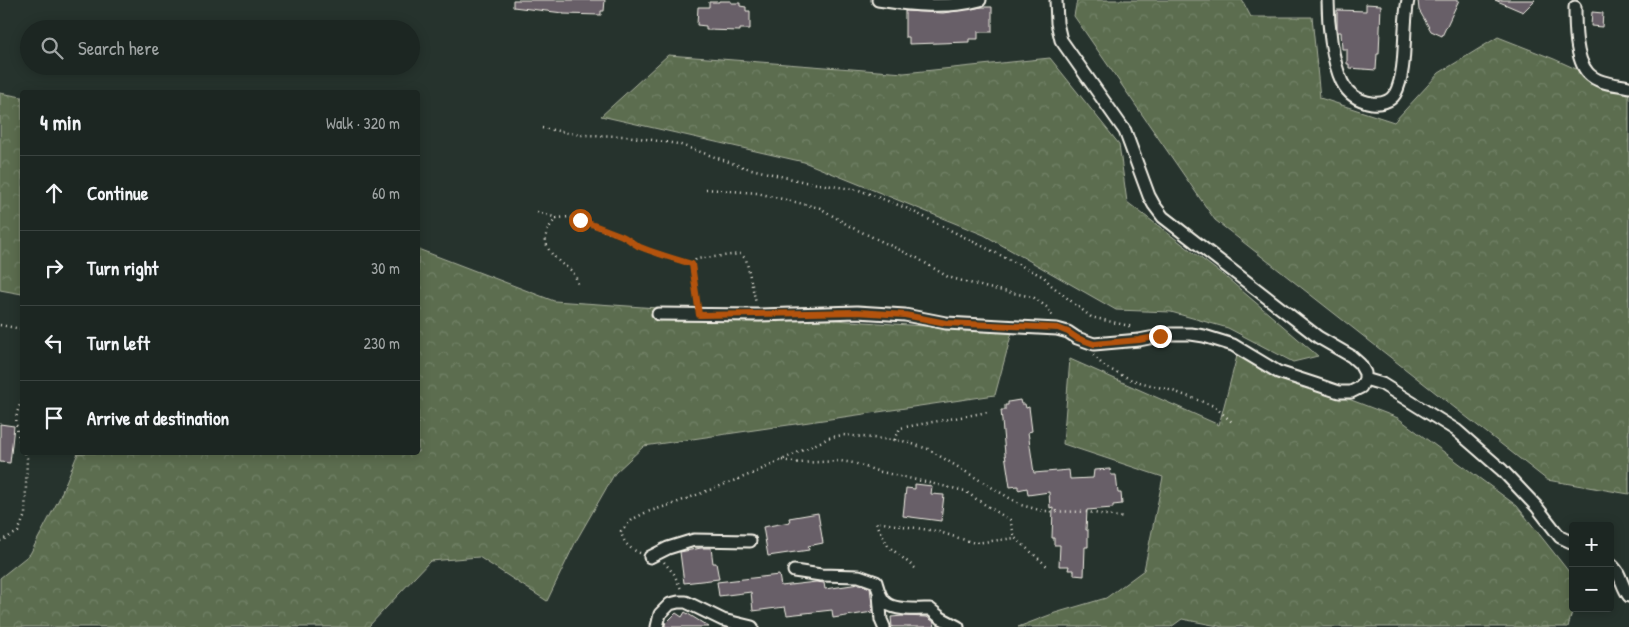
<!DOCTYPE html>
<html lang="en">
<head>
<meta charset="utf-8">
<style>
	:root { --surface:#1c2622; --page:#29322f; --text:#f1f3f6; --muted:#a0a5a5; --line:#3a4340 }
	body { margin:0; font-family:"Patrick Hand",sans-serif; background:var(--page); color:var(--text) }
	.controls { position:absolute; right:15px; bottom:15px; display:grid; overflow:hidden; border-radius:5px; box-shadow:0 2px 12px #0003 }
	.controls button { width:45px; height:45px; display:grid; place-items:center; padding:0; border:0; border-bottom:1px solid var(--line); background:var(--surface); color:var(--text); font:25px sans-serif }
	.stop { position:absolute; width:15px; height:15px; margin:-11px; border:4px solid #b45309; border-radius:50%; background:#fff }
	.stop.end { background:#b45309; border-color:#fff; box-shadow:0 1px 5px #0008 }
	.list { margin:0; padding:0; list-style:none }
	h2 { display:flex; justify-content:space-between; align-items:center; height:65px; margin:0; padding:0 20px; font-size:21px }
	h2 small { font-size:16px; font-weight:400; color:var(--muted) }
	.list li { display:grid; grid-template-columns:32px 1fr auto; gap:15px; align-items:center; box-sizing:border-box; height:75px; padding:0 20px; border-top:1px solid var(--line) }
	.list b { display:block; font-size:19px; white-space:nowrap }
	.list em { font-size:16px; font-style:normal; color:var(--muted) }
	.icon { flex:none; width:28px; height:28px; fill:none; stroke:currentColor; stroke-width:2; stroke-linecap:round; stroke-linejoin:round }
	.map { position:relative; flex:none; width:1629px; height:627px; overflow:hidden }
	.search { position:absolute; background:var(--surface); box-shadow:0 2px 12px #0003; left:20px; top:20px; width:400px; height:55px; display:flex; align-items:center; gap:12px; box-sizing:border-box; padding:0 18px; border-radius:28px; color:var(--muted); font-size:19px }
	.panel { position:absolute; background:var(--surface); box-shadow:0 2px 12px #0003; left:20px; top:90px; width:400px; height:365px; border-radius:5px }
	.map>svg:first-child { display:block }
	.forest { fill:url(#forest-crowns); stroke:#a8af9c }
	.building { fill:#685f67; stroke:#f4f1e8 }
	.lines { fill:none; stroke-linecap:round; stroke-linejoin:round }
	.street-casing { stroke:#f4f1e8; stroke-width:15 }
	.path { stroke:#f4f1e8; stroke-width:2.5; stroke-dasharray:1 4; stroke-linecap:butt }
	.street { stroke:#26332d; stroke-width:11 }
	.route { stroke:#b45309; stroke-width:6 }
</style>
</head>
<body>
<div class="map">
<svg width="1629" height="627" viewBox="0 0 1629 627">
	<defs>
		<pattern id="forest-crowns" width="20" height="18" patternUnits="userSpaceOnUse" patternTransform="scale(1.25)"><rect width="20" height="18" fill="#5b6d4f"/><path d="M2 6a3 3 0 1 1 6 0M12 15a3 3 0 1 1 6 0" fill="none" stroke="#738268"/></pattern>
	</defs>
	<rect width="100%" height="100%" fill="#26332d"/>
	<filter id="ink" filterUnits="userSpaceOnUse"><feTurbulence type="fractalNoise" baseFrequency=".02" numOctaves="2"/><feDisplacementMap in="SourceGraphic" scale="10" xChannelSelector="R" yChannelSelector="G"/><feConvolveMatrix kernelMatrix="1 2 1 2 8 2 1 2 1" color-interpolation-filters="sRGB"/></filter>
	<g filter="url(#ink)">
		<path class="forest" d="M 1077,0 L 1242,0 L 1251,17 L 1312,17 L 1320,98 L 1394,122 L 1439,73 L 1498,37 L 1554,59 L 1629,93 L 1629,494 L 1547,480 L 1215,220 L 1074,16 Z
			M 668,55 L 904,73 L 1050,58 L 1119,144 L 1127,202 L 1227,278 L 1318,356 L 1293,362 L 1228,328 L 1171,312 L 1116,310 L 984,235 L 804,162 L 601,116 Z
			M 0,93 L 22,97 L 22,294 L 0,290 Z
			M 418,249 L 554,301 L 1012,332 L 995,395 L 644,446 L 615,473 L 576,541 L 547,601 L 479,557 L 430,561 L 368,627 L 0,627 L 0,578 L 30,554 L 59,499 L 78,453 L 418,452 Z
			M 1237,356 L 1398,418 L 1517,506 L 1573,577 L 1573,608 L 1568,627 L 1223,627 L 1182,619 L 1171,627 L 1018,627 L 1055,613 L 1106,598 L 1144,570 L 1163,477 L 1063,444 L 1070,359 L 1219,425 Z"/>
		<path class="building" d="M 513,0 L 605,0 L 604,11 L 601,11 L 601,15 L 563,14 L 563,13 L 513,7 Z
			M 1418,0 L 1459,0 L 1442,36 L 1431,31 L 1419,10 Z
			M 1495,0 L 1535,0 L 1523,12 Z
			M 719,1 L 731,1 L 731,3 L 740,3 L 740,6 L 746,7 L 746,11 L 750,11 L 750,29 L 740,29 L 740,31 L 706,30 L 706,26 L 697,25 L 698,7 L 709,7 L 709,2 L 719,2 Z
			M 1366,4 L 1381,5 L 1379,54 L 1377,54 L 1376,70 L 1349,68 L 1349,64 L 1347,64 L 1347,49 L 1342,49 L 1341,32 L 1337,32 L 1337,10 L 1366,11 Z
			M 982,7 L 992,7 L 992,32 L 978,32 L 978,39 L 969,39 L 969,42 L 909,44 L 909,37 L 905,37 L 905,11 L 943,13 Z
			M 1592,12 L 1603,13 L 1602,27 L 1591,26 Z
			M 1020,400 L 1021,404 L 1025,404 L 1026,408 L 1029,407 L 1032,431 L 1028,432 L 1034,473 L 1069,470 L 1070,479 L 1093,478 L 1094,470 L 1110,469 L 1111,475 L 1116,475 L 1118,493 L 1121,493 L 1122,504 L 1113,505 L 1113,508 L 1087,510 L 1086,530 L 1088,530 L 1088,547 L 1085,547 L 1084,576 L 1074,575 L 1074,570 L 1068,570 L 1069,566 L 1059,566 L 1060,545 L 1054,545 L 1054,538 L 1052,538 L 1053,507 L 1050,508 L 1049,492 L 1028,495 L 1027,488 L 1018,490 L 1018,486 L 1010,487 L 1005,454 L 1001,410 L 1005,410 L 1005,405 L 1008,405 L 1008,402 Z
			M 0,424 L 14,426 L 10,463 L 0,462 Z
			M 915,484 L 932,486 L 931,494 L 944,495 L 941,521 L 903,516 L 906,488 L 915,489 Z
			M 818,513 L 823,543 L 808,546 L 809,550 L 768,556 L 763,527 L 790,522 L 789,518 Z
			M 701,548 L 711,548 L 713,563 L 716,563 L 719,579 L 684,583 L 680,552 Z
			M 779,575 L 781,586 L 816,582 L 824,583 L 825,589 L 859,584 L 870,588 L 873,612 L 833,618 L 832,610 L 787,615 L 785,607 L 753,611 L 751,592 L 719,596 L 717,582 Z
			M 685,612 L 709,627 L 665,627 L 665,624 L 676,613 L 682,617 Z
			M 903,616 L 927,617 L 934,622 L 935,627 L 892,627 L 891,617 Z"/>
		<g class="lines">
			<defs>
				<path id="street" d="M 878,0 C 911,5 948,9 980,0
					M 1056,0 L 1057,23 L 1061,40 L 1125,131 L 1149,196 L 1154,205 L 1163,217 L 1318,337 L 1351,356 L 1360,364 L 1365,373 L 1365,379 L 1382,384 L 1456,430 L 1502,470 L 1536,506 L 1560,537 L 1573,543
					M 1328,0 C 1328,24 1332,61 1342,82 C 1348,94 1359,101 1372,103 C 1380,104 1390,102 1395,94 C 1408,70 1402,28 1408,0
					M 1575,7 C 1575,25 1575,59 1588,73 C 1598,84 1616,84 1629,87
					M 658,314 L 759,315 L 857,312 L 905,315 L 946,323 L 1057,329 L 1068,332 L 1077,338 L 1094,344 L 1139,340 L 1170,334 L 1191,334 L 1204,336 L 1233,345 L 1278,372 L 1315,384 L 1339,392 L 1351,392 L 1361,387 L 1365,379
					M 650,557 L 668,548 L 694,540 L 750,541
					M 1610,564 C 1621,571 1621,586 1629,596
					M 794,571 L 821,575 L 859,576 L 876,582 C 878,589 880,598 886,603 C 896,611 919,609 930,609 L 941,618 L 958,627
					M 879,594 L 881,620 L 884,627
					M 657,627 L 660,614 L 670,604 L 678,602 L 686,602 L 723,620 L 752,627"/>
			</defs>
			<use href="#street" class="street-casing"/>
			<path class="path" d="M 542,128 L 581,135 L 626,136 L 678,144 L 743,167 L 805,182 L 859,190 L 906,208 L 1044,277 L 1051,285 L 1091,317 L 1129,326 L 1131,329
				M 706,189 L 757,193 L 820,208 L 851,227 L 917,258 L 948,277 L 988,288 L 1033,297 L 1048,308 L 1053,318
				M 537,212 L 557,218 L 569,217 L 580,220 L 608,232 L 619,235 L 631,240 L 637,246 L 654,253 L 692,264 L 697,303
				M 557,218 C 539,235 544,249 562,264 C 566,267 571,269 574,274 C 576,277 577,281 578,285
				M 692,264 L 696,259 L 740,254 L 746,259 L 756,303
				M 0,325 L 22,329
				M 1093,355 L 1105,367 L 1132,380 L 1173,391 L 1214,406 L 1233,423
				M 22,401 C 13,416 16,431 22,447
				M 895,440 L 900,428 L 988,412
				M 782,460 L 799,463 L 840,461 L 854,463 L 877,471 L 965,491 L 979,501 L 1010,520 L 1015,538 L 1047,566
				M 0,541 L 18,532 L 25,515 L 27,458 L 25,452
				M 640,553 C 630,549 623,543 621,531 L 633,519 L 647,512 L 673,504 L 754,473 L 831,437 L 843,435 L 903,441 L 928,449 L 1021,505 L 1043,511 L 1088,512 L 1125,518
				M 664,562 L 674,574 L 681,589
				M 915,568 L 888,546 L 876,522 L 936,531 L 975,543 L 1015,538"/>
			<use href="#street" class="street"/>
		</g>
	</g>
	<g class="lines" filter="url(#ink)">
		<path class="route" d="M 580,220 C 594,225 607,230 620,235 C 628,238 633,244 640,247 C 657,254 675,259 692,264 L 699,315 L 857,312 L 905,315 L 946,323 L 1058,328 L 1068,332 L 1077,338 L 1094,344 L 1139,340 L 1160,336"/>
	</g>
</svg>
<div class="controls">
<button>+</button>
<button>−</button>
</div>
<div class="stop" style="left:580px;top:220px"></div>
<div class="stop end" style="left:1160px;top:336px"></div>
<div class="search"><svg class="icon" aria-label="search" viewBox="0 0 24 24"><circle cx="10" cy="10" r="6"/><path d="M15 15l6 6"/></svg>Search here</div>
<section class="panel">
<h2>4 min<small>Walk · 320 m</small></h2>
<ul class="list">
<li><svg class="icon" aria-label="ahead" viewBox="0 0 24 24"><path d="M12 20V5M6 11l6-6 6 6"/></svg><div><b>Continue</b></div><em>60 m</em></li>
<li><svg class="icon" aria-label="right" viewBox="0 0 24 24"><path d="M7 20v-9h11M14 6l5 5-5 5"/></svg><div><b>Turn right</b></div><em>30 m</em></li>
<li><svg class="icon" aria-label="left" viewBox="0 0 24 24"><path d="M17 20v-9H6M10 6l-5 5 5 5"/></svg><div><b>Turn left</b></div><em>230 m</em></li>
<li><svg class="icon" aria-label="arrive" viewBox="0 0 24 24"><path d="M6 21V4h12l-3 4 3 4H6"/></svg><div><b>Arrive at destination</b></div></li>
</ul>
</section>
</div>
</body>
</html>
